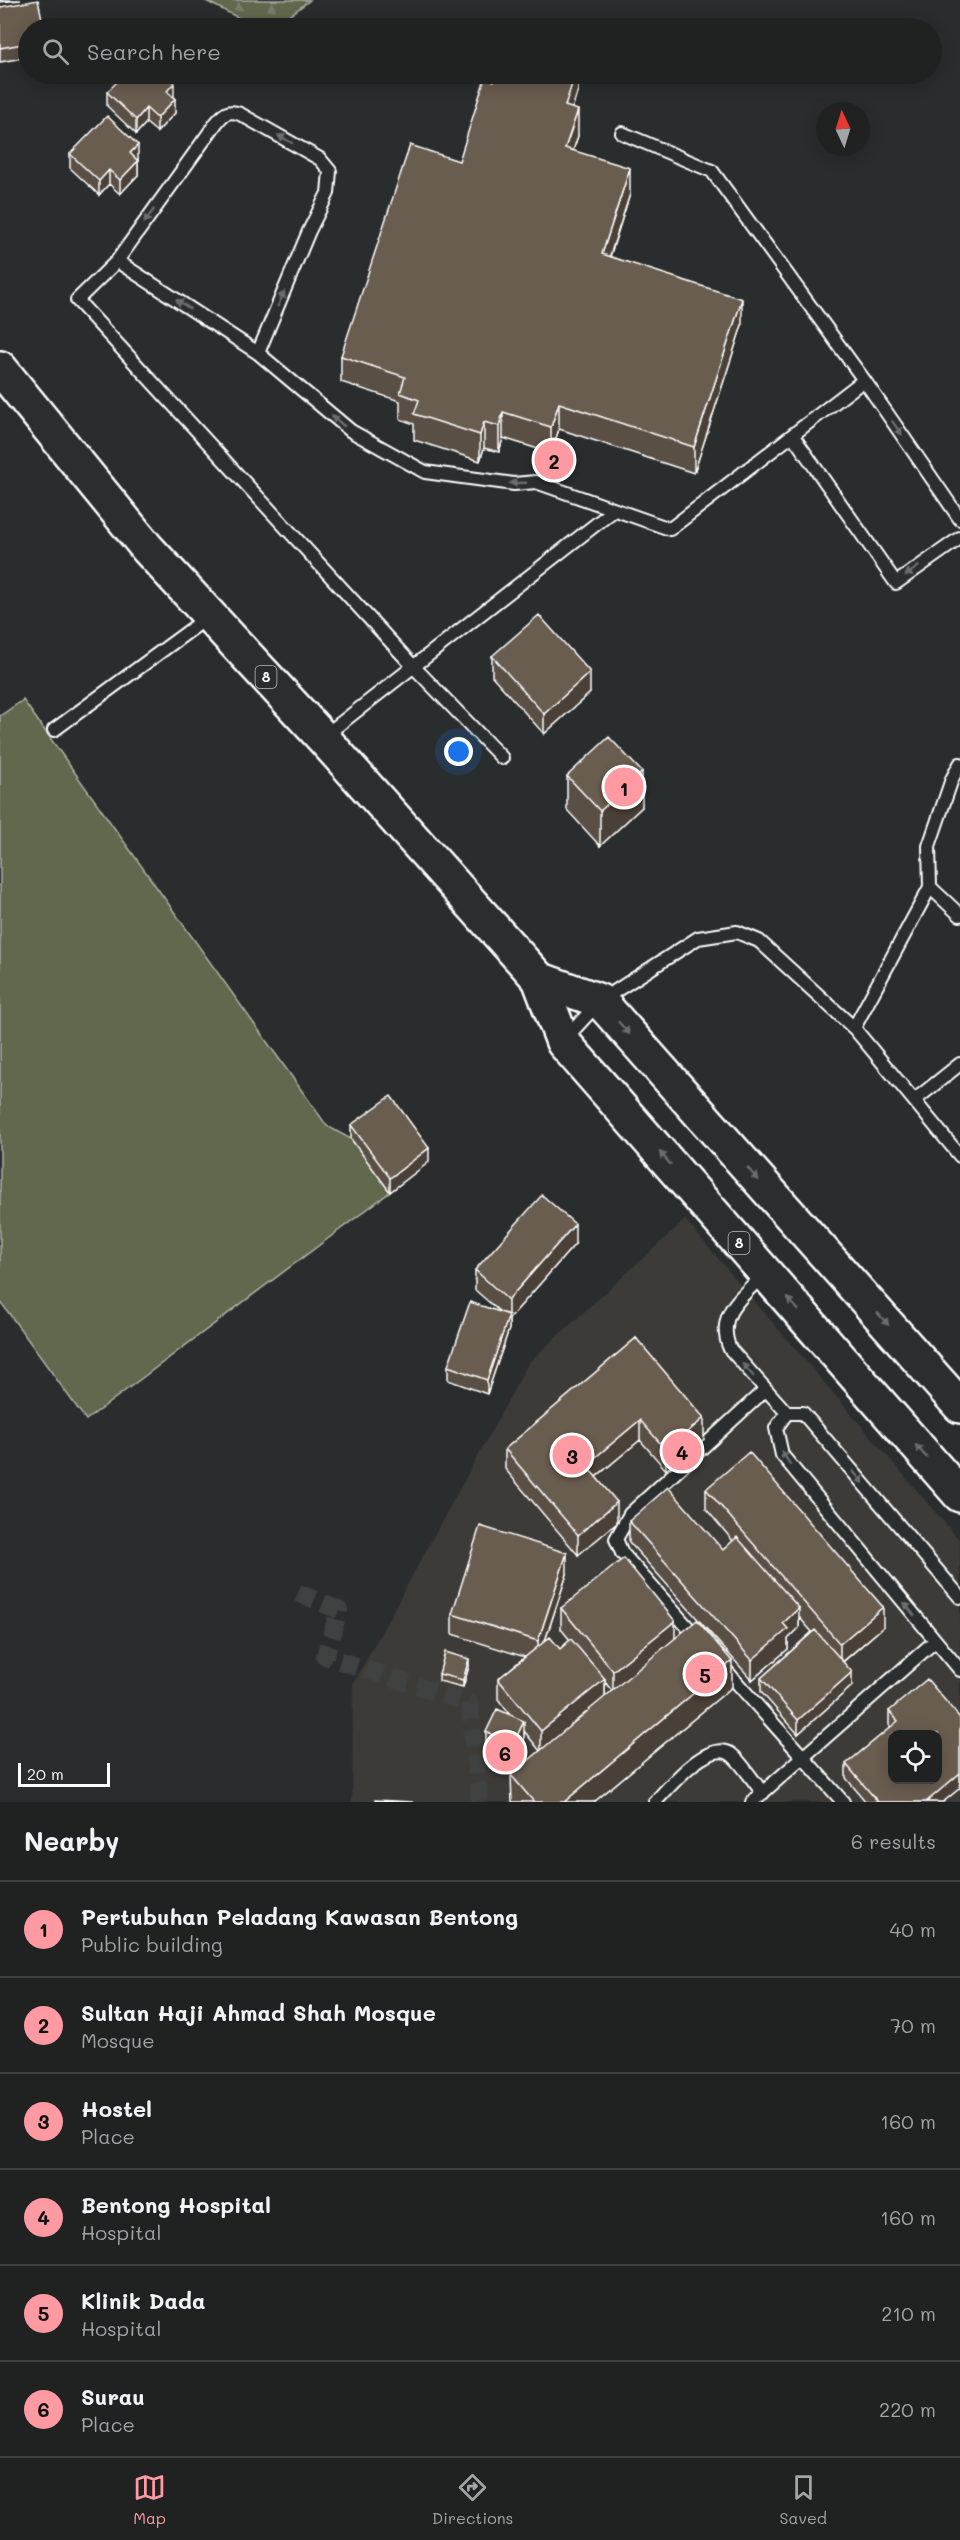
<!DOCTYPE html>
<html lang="en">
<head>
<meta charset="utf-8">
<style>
	:root { --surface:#202222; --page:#282a2a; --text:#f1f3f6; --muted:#a2a4a5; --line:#3d3f40; --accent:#ff9aa2 }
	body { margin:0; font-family:Mali,sans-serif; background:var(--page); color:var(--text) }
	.controls { position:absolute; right:18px; bottom:18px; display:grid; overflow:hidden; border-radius:12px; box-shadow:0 3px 15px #0003 }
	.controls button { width:54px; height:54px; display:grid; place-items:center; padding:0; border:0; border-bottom:2px solid var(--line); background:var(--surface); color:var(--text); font:30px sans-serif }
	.compass { position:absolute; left:816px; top:102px; width:54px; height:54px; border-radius:50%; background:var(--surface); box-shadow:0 3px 15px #0003; rotate:356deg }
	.scale { position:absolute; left:18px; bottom:15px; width:92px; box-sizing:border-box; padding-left:6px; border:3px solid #fff; border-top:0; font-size:16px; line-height:21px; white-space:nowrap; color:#fff; -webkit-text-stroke:4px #2a2d2e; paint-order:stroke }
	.you { position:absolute; left:459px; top:752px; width:21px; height:21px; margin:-15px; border:4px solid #fff; border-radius:50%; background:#1a73e8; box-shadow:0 0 0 9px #1a73e833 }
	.badge { display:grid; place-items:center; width:39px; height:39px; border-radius:50%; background:var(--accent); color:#111; font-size:20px; font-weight:700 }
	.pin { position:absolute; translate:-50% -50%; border:3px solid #fff; box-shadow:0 2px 6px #0006 }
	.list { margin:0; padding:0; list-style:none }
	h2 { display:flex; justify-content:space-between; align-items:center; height:78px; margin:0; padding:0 24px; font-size:26px }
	h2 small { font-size:20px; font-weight:400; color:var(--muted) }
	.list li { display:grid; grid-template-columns:39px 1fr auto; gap:18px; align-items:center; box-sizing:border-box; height:96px; padding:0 24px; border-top:2px solid var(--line) }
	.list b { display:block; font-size:22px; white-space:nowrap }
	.list p { margin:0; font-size:20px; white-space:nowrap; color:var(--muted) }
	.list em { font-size:20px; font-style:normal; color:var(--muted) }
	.icon { flex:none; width:33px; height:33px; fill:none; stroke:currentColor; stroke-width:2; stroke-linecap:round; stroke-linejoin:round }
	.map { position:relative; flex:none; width:960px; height:1802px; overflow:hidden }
	.search { position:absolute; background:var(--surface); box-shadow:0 3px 15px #0003; left:18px; right:18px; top:18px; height:66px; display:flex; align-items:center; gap:15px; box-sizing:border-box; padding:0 21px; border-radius:33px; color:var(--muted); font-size:22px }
	.sheet { height:654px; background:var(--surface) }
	nav { display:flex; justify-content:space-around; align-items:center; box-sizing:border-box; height:84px; border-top:2px solid var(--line); background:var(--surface); font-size:16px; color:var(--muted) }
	nav a { display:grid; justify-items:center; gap:3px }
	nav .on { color:var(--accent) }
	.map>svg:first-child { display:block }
	.built { fill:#3d3b38; fill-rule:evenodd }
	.green { fill:#60674e; stroke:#b0b3a6; stroke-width:1.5 }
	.forest { fill:url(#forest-firs); stroke:#b0b3a6; stroke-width:1.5 }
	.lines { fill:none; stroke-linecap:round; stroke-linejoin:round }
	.pedestrian-tunnel { stroke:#3f4243; stroke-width:18; stroke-dasharray:18 9; stroke-linecap:butt }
	.service-casing { stroke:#fff; stroke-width:16 }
	.primary-casing { stroke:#fff; stroke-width:38 }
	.service { stroke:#2a2d2e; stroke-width:12 }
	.primary { stroke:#2a2d2e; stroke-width:33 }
	.wall { fill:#5a5045; stroke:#fff; stroke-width:1.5; fill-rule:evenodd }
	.shaded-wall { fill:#4a4138; stroke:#fff; stroke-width:1.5 }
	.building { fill:#695d50; stroke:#fff; stroke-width:1.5; fill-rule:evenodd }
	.oneway { fill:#6a6c6d }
	.labels { text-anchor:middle; stroke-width:6; stroke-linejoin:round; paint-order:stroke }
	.shield { fill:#2a2d2e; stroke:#bfc0c0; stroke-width:1.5 }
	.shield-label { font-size:14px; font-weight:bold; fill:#fff }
</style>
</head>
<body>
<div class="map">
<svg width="960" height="1802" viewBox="0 0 960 1802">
	<defs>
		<pattern id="forest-firs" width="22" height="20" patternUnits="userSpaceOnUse" patternTransform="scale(1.5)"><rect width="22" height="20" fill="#60674e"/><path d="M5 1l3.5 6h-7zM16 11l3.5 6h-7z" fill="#787e69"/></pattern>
	</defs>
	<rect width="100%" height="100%" fill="#2a2d2e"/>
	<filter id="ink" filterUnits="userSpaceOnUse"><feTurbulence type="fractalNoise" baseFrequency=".0167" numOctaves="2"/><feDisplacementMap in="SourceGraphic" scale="12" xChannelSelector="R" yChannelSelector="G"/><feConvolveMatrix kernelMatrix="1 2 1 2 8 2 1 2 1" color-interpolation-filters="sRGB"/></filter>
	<g filter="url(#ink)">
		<path class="built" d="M 685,1220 L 960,1541 L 960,1802 L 352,1802 L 353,1684 L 529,1362 ZM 892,1734 L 938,1734 L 938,1780 L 892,1780 Z"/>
		<path class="green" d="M 23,700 L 327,1126 L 351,1139 L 390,1192 L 86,1420 L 0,1301 L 0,716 Z"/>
		<path class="forest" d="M 204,0 L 310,0 L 273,28 L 258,28 Z"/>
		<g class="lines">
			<path class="pedestrian-tunnel" d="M 298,1593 L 339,1610 L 325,1656 L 469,1703 L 480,1802"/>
			<defs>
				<path id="service" d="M 117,261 L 258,353 L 351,431 L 425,472 L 514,484 L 536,482 L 670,529 L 864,380 L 712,171 L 622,133
					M 258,353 L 309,231 L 328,193 L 330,171 L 320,159 L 240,114 C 229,110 224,113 217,122 L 117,261 L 77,300 L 413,666 L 502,758
					M 864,380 L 960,519
					M 793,436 L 896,583 L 960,538
					M 54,730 L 208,617
					M 323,737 L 613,511
					M 930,887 L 960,915
					M 854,1028 L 930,887 L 929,846 L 952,779 L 960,764
					M 566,1038 L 600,1001 L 698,938 L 737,932 L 759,941 L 854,1028 L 960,1156
					M 915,1100 L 960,1064
					M 764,1274 C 742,1297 715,1314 730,1349 L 787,1413 L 803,1413 L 960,1597
					M 787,1413 L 776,1428 L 782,1455 L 960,1670
					M 699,1640 L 622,1553 L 616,1539 L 630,1514 L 765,1390
					M 722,1666 L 843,1802
					M 655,1802 C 670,1786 706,1742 729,1753 C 739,1758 755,1784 763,1793
					M 752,1802 L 935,1641"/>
				<path id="primary" d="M 0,368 L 147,548 L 322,737 L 539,979 L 563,1042 L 960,1495
					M 539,979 L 600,1001 L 960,1406"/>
			</defs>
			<use href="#service" class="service-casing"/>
			<use href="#primary" class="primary-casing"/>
			<use href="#service" class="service"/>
			<use href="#primary" class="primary"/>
		</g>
		<path class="wall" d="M 0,0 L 21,0 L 0,2 Z
			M 0,7 L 28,28 L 28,57 L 0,62 Z
			M 578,74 L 578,90 L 572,108 L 578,136 L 573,150 L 630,194 L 610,257 L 742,325 L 694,473 L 559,429 L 551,453 L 503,438 L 499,452 L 484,448 L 480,461 L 414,440 L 414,424 L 400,419 L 400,401 L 341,382 L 341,356 L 459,161 L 494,81 Z
			M 107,92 L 174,97 L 175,113 L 157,132 L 146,123 L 136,134 L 107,106 Z
			M 70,154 L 138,159 L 138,175 L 120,194 L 109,184 L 99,195 L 70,168 Z
			M 492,656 L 590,693 L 544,734 L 492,676 Z
			M 567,776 L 642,807 L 600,846 L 567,810 Z
			M 351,1125 L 429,1162 L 390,1192 L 351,1139 Z
			M 575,1244 L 509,1319 L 509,1329 L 487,1394 L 448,1380 L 448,1366 L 499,1311 L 475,1290 L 475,1270 Z
			M 636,1338 L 704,1439 L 666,1470 L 640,1440 L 596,1477 L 617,1523 L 578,1555 L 505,1469 L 505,1449 Z
			M 706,1489 L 883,1627 L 843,1662 L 852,1686 L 798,1734 L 761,1692 L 761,1678 L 812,1632 L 799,1617 L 799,1628 L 788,1639 L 788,1649 L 752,1680 L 629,1542 L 629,1521 L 723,1550 L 733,1541 L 706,1509 Z
			M 567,1574 L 545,1641 L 560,1649 L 570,1640 L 561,1629 L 561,1608 L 675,1638 L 732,1687 L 594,1802 L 512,1802 L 511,1775 L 540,1751 L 524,1731 L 524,1747 L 513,1770 L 486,1757 L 486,1732 L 510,1715 L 498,1699 L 498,1679 L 525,1657 L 452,1634 L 452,1614 ZM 605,1682 L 612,1691 L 605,1697 Z
			M 469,1666 L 463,1687 L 439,1681 L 439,1674 Z
			M 889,1711 L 960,1718 L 960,1788 L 943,1802 L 866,1802 L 846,1778 L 846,1764 L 891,1727 L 889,1725 Z"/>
		<path class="shaded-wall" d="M 575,74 L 578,74 L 578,90 L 565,132 L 565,106 Z
			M 174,83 L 174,97 L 167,105 L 167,91 Z
			M 175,99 L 175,113 L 157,132 L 157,118 Z
			M 146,108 L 146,123 L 136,134 L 136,120 Z
			M 578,110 L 578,136 L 565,174 L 565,148 Z
			M 138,145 L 138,159 L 130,167 L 130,153 Z
			M 138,161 L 138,175 L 120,194 L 120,180 Z
			M 630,168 L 630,194 L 602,280 L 602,254 Z
			M 109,170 L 109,184 L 99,195 L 99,181 Z
			M 742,299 L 742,325 L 694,473 L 694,447 Z
			M 559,403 L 559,429 L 551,453 L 551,427 Z
			M 503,412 L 503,438 L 499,452 L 499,426 Z
			M 484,422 L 484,448 L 480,461 L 480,435 Z
			M 590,672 L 590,693 L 544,734 L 544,714 Z
			M 642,772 L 642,807 L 600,846 L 600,811 Z
			M 429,1148 L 429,1162 L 390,1192 L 390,1178 Z
			M 575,1224 L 575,1244 L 509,1319 L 509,1329 L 487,1394 L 487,1380 L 508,1317 L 508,1300 Z
			M 704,1418 L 704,1439 L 666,1470 L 666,1450 Z
			M 640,1420 L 640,1440 L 586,1485 L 586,1465 Z
			M 617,1502 L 617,1523 L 578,1555 L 578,1535 Z
			M 567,1553 L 567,1574 L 538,1662 L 538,1641 Z
			M 883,1607 L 883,1627 L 840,1664 L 840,1644 Z
			M 799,1608 L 799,1628 L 788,1639 L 788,1649 L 752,1680 L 752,1660 L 783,1623 Z
			M 675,1621 L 675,1641 L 613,1691 L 613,1671 Z
			M 469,1659 L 469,1666 L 463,1687 L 463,1680 Z
			M 732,1661 L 732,1687 L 594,1802 L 564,1802 Z
			M 852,1672 L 852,1686 L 798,1734 L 798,1720 Z
			M 605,1679 L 605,1700 L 541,1752 L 541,1731 Z
			M 524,1721 L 524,1747 L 513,1770 L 513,1744 Z
			M 960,1773 L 960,1788 L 943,1802 L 926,1802 Z"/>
		<path class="building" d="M 38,0 L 44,28 L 28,28 L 28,43 L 0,48 L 0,7 Z
			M 125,74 L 164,74 L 174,83 L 167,91 L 175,99 L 157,118 L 146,108 L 136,120 L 107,92 Z
			M 497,74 L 575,74 L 565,106 L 578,110 L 565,148 L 630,168 L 602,254 L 742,299 L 694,447 L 559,403 L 551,427 L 503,412 L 499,426 L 484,422 L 480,435 L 414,414 L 419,400 L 400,393 L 405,377 L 341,356 L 410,145 L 459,161 L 485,78 L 494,81 Z
			M 107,116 L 138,145 L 130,153 L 138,161 L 120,180 L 109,170 L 99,181 L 70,154 Z
			M 539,615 L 590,672 L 544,714 L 492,656 Z
			M 609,737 L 642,772 L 600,811 L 567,776 Z
			M 391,1096 L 429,1148 L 390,1178 L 351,1125 Z
			M 542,1195 L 575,1224 L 508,1300 L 475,1270 Z
			M 470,1302 L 509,1315 L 487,1380 L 448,1366 Z
			M 636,1338 L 704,1418 L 666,1450 L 640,1420 L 586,1465 L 617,1502 L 578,1535 L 505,1449 Z
			M 749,1452 L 883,1607 L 840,1644 L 706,1489 Z
			M 668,1487 L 723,1550 L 737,1537 L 799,1608 L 783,1623 L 788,1629 L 752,1660 L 629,1521 Z
			M 480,1526 L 567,1553 L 538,1641 L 452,1614 Z
			M 624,1558 L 675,1621 L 613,1671 L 561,1608 Z
			M 697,1620 L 732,1661 L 564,1802 L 534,1802 L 511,1775 Z
			M 815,1630 L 852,1672 L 798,1720 L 761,1678 Z
			M 550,1637 L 560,1649 L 571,1639 L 605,1679 L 541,1731 L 498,1679 Z
			M 445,1652 L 469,1659 L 463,1680 L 439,1674 Z
			M 927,1679 L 960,1718 L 960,1773 L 926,1802 L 878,1802 L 846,1764 L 898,1721 L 889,1711 ZM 892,1734 L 938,1734 L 938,1779 L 892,1779 Z
			M 497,1709 L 524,1721 L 513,1744 L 486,1732 Z
			M 375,1800 L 413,1802 L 375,1802 Z"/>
		<defs><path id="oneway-solid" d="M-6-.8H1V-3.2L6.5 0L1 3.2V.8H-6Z" transform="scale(1.5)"/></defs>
		<g class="oneway">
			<use href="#oneway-solid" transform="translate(285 139) rotate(-150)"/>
			<use href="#oneway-solid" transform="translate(149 216) rotate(126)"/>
			<use href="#oneway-solid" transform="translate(281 299) rotate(-67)"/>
			<use href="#oneway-solid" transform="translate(183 304) rotate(-147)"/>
			<use href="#oneway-solid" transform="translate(338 421) rotate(-140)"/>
			<use href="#oneway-solid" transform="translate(897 428) rotate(55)"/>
			<use href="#oneway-solid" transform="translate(518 483) rotate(178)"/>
			<use href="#oneway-solid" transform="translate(912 571) rotate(145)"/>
			<use href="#oneway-solid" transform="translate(624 1028) rotate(48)"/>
			<use href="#oneway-solid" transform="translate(665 1158) rotate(-131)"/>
			<use href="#oneway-solid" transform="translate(753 1174) rotate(48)"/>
			<use href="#oneway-solid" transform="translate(793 1304) rotate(-131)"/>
			<use href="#oneway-solid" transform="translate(883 1319) rotate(48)"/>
			<use href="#oneway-solid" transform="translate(748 1370) rotate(-131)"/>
			<use href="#oneway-solid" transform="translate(921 1451) rotate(-131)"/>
			<use href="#oneway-solid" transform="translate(786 1458) rotate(-123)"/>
			<use href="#oneway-solid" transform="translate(858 1477) rotate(50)"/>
			<use href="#oneway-solid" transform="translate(909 1609) rotate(-129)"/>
		</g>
	</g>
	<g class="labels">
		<g class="shield">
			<rect x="255.5" y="666" width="21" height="22" rx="4.5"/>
			<rect x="728.5" y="1232" width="21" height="22" rx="4.5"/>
		</g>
		<g class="shield-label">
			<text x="266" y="682">8</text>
			<text x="739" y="1248">8</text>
		</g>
	</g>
</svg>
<div class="controls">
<button><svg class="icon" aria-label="locate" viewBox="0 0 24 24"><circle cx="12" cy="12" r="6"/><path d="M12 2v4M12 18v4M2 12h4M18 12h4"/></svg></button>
</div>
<svg class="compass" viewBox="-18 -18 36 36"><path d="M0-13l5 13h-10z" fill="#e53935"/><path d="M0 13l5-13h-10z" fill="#a2a4a5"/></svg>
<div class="scale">20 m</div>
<div class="you"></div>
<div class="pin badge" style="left:624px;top:787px">1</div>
<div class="pin badge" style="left:554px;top:460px">2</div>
<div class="pin badge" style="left:572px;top:1455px">3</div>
<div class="pin badge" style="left:682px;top:1451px">4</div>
<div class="pin badge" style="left:705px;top:1674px">5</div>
<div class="pin badge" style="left:505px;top:1752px">6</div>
<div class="search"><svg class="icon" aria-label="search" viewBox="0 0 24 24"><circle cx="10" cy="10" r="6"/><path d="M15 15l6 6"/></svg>Search here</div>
</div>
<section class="sheet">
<h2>Nearby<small>6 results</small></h2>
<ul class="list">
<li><span class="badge">1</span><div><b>Pertubuhan Peladang Kawasan Bentong</b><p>Public building</p></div><em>40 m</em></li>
<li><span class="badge">2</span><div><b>Sultan Haji Ahmad Shah Mosque</b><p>Mosque</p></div><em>70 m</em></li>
<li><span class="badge">3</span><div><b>Hostel</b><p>Place</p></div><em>160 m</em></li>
<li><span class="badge">4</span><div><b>Bentong Hospital</b><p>Hospital</p></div><em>160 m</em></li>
<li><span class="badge">5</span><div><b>Klinik Dada</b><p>Hospital</p></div><em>210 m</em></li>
<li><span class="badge">6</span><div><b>Surau</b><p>Place</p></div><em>220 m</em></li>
</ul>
</section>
<nav>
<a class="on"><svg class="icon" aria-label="map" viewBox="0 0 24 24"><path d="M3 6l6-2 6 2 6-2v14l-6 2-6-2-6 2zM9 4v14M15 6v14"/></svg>Map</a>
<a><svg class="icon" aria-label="directions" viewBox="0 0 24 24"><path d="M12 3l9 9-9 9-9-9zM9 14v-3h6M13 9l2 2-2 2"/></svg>Directions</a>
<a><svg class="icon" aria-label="saved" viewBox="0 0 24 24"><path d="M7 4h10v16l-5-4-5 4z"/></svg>Saved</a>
</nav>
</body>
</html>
